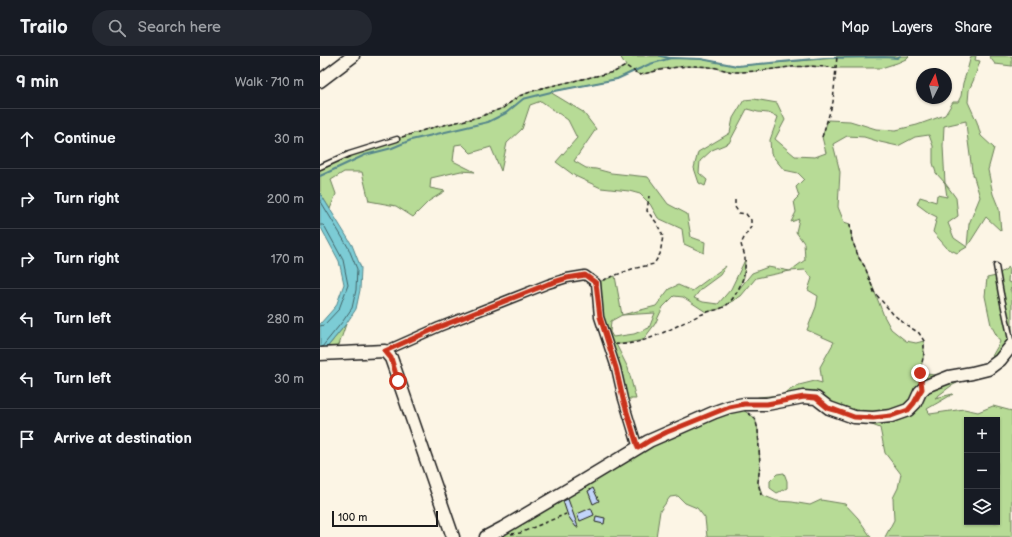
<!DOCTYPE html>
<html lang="en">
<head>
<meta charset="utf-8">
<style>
	:root { --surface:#171b24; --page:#242831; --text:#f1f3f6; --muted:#9ea1a6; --line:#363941 }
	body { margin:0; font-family:"Balsamiq Sans",sans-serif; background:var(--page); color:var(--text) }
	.controls { position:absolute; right:12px; bottom:12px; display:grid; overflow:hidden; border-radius:0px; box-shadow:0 1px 3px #0004 }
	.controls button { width:36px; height:36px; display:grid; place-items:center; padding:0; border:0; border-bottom:1px solid var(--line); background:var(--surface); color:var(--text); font:20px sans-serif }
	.compass { position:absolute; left:596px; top:12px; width:36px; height:36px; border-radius:50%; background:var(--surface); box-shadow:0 1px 3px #0004; rotate:6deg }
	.scale { position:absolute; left:12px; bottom:10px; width:106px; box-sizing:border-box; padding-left:4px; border:2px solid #1c1c1c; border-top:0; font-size:11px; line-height:14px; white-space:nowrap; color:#1c1c1c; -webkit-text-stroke:3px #fcf5e5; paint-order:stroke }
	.stop { position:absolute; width:12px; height:12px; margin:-9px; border:3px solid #c8321e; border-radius:50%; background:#fff }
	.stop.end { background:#c8321e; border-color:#fff; box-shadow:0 1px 4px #0008 }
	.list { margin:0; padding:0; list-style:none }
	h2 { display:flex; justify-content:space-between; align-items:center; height:52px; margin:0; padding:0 16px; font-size:17px }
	h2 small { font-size:13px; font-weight:400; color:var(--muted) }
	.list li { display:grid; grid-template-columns:26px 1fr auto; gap:12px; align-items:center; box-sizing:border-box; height:60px; padding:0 16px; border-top:1px solid var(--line) }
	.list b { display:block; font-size:15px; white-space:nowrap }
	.list em { font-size:13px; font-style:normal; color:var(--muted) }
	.icon { flex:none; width:22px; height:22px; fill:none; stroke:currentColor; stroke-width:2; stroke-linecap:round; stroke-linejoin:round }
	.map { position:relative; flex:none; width:692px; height:481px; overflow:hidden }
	header { display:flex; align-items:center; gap:24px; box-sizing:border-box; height:56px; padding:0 20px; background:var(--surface); border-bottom:1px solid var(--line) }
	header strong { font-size:19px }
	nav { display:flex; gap:22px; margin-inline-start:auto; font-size:14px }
	.search { width:280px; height:36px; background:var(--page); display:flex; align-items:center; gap:10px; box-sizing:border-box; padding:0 14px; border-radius:22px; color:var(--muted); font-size:15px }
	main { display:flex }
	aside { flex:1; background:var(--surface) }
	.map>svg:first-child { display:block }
	.green { fill:#b7db96; stroke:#6a7c59; fill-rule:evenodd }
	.water { fill:#7bccd5; stroke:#55868b }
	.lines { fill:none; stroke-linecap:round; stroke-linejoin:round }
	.shore { stroke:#426266; stroke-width:1 }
	.stream { stroke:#55868b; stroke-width:2 }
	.building { fill:#c2d5fa; stroke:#1c1c1c }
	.lane-casing { stroke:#1c1c1c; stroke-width:7 }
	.street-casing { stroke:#1c1c1c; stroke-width:11 }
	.secondary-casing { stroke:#1c1c1c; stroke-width:15 }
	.path { stroke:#1c1c1c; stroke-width:1.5; stroke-dasharray:4 3; stroke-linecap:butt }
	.lane { stroke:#fcf5e5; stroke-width:4 }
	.street { stroke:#fcf5e5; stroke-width:8 }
	.secondary { stroke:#fcf5e5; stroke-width:12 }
	.route { stroke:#c8321e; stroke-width:5 }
</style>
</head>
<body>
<header>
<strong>Trailo</strong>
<div class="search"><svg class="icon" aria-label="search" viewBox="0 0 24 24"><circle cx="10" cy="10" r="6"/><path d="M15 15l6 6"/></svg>Search here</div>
<nav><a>Map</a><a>Layers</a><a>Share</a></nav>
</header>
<main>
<aside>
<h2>9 min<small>Walk · 710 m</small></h2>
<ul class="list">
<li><svg class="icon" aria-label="ahead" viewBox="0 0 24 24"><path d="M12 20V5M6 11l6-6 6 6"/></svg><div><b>Continue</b></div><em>30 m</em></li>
<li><svg class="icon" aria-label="right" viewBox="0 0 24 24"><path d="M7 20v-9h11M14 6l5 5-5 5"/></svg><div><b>Turn right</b></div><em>200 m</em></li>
<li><svg class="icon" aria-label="right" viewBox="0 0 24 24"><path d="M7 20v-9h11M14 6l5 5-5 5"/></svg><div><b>Turn right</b></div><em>170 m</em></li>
<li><svg class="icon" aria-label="left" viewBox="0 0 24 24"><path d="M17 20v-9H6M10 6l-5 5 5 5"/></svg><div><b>Turn left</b></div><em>280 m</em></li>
<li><svg class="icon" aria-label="left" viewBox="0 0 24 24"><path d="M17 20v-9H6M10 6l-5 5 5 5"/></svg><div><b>Turn left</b></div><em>30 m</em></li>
<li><svg class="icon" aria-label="arrive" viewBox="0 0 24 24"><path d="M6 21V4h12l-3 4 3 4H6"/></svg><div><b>Arrive at destination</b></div></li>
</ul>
</aside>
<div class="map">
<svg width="692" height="481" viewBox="0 0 692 481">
	<rect width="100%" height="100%" fill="#fcf5e5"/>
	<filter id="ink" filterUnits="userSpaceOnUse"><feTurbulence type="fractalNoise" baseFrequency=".025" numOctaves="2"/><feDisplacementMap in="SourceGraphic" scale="8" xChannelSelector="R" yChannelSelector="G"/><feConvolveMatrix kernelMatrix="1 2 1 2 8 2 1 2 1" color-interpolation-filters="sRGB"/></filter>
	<g filter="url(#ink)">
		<path class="green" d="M 300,0 L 340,0 L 351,2 L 381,3 L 417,10 L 516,2 L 517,0 L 589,0 L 586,3 L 577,7 L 561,12 L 516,12 L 492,10 L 470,11 L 439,15 L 415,16 L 390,11 L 365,10 L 342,13 L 320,19 L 313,15 L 297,23 L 230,36 L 263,56 L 276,73 L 254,105 L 266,112 L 276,113 L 291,117 L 328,121 L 348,148 L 367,158 L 371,181 L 385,186 L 384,197 L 364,188 L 362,173 L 338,162 L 330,148 L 320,138 L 309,135 L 281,132 L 255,120 L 236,106 L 257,82 L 248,64 L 221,45 L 210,49 L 202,73 L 187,87 L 181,115 L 171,91 L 151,97 L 142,88 L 135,89 L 133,105 L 155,116 L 141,115 L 111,122 L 110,132 L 125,135 L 109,145 L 93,161 L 76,150 L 49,145 L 42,116 L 24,116 L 11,124 L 16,138 L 10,153 L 0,137 L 0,111 L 29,98 L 111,72 L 159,61 L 183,52 L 199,40 L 222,32 L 294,16 L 306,10 Z
			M 651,0 L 656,0 L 655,4 L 660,5 L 654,23 L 649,34 L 648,46 L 657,66 L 661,80 L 674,92 L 668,114 L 673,138 L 679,153 L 681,175 L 666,161 L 647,191 L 637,197 L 627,192 L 613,176 L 617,161 L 609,157 L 597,148 L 600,141 L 616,146 L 617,139 L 627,141 L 625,127 L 616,117 L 613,107 L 613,90 L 609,79 L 595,81 L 578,90 L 560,86 L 544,81 L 527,80 L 513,88 L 520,116 L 518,151 L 524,166 L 530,168 L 532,184 L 539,202 L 545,211 L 564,260 L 571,273 L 586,285 L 596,287 L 604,285 L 604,297 L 600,317 L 629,321 L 637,327 L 631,330 L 615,342 L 633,338 L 607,353 L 610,358 L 644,353 L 658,356 L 673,350 L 692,355 L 692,481 L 565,481 L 574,464 L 573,442 L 578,432 L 581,418 L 565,397 L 560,372 L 552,369 L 527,364 L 496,342 L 424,348 L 438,341 L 461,339 L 479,329 L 495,325 L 502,327 L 500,311 L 514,286 L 487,274 L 496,251 L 498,240 L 488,234 L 492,222 L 485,214 L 470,215 L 436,222 L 421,240 L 399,253 L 386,256 L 363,241 L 354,240 L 343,251 L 335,268 L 323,284 L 302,288 L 296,288 L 308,312 L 316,343 L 303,343 L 286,283 L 276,227 L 295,220 L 302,259 L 336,250 L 349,233 L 358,229 L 372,235 L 406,210 L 400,219 L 381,233 L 374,242 L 383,246 L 398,248 L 411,233 L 425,204 L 424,221 L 419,233 L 432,217 L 448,211 L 470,215 L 485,204 L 484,187 L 476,176 L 479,163 L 471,166 L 476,156 L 474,145 L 479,140 L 476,131 L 484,123 L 478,117 L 464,114 L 451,98 L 450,84 L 458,61 L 448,57 L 438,56 L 427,53 L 409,87 L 392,94 L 380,105 L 379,117 L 387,124 L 385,130 L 379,127 L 374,112 L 378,96 L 410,77 L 413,62 L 424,44 L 434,43 L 457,47 L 465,64 L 455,83 L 475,100 L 495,101 L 506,97 L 502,81 L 508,64 L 530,65 L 556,73 L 576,74 L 597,69 L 625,59 L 633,46 L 638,46 L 641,40 L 643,27 L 647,15 ZM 646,65 L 647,77 L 652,115 L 660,141 L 649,168 L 647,191 L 634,182 L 628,167 L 638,160 L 636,142 L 625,127 L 623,90 L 624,70 ZM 335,257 L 329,272 L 314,278 L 293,281 L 290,276 L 291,265 L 302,259 ZM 647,364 L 677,364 L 677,466 L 647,466 Z
			M 669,0 L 692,0 L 692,10 L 675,8 Z
			M 689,211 L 688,226 L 692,227 L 692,232 L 690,233 L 692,238 L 692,289 L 668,313 L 671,302 L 680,286 L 671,269 L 665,240 L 667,222 L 676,220 Z
			M 26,268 L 16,298 L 2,298 Z
			M 423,354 L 435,362 L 438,374 L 440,409 L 438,426 L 442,439 L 457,445 L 472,446 L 490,449 L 501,444 L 525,448 L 538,462 L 551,481 L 387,481 L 385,462 L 377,452 L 365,447 L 358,440 L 350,441 L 340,455 L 336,481 L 166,481 L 261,426 L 395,356 Z
			M 464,417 L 467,425 L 467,432 L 457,437 L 450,432 L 450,425 L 457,418 Z"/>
		<path class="water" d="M 0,137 L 32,189 L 41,212 L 40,234 L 36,253 L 26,268 L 0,300 L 0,268 L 16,250 L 24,228 L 19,205 L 0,170 Z"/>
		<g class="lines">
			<path class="shore" d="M 0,144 L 28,191 L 37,213 L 36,234 L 32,252 L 23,265 L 2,291
				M 0,169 L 3,169 L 5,171 L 23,204 L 28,229 L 19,253 L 4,269 L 0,270"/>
			<path class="stream" d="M 340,0 L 350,2
				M 0,120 L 45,99 L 72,92 L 91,84 L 168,66 L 186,57 L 203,43 L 235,35 L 297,23 L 330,8 L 351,2 L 381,3 L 417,10 L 504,2 L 564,1 L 577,2 L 580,0"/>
		</g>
		<path class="building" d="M 273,432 L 279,445 L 273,448 L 268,435 Z
			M 248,443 L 258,471 L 256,471 L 248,460 L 243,445 Z
			M 271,452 L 274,459 L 260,465 L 257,458 Z
			M 276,460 L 285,462 L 284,468 L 275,466 Z"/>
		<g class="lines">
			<defs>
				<path id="lane" d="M 0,111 L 29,98 L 77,83
					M 676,210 L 681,238 L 692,288"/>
				<path id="street" d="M 65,295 L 119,271 L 228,228 L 247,222 L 265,219 L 276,227 L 279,261 L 296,312 L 303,343 L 318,392"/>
				<path id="secondary" d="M 0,25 L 33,0
					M 0,298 L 65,295 L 71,302 L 133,481
					M 166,481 L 183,472 L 261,426 L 329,385 L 395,356 L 409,351 L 424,348 L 447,348 L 483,341 L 496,342 L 509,352 L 534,361 L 553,362 L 571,360 L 588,354 L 595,347 L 600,336 L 606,330 L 629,321 L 652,317 L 668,313 L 680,304 L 692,289"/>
			</defs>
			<use href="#lane" class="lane-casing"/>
			<use href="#street" class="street-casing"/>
			<use href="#secondary" class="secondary-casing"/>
			<path class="path" d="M 82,81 L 111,72 L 159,61 L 183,52 L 199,40 L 222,32 L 294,16 L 306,10 L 320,19 C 343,13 365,8 389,11 C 398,11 407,16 416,16 C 434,16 452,13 471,11 C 486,10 501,10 516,12
				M 502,81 L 513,46 L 517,0
				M 530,168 L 532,184 L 539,202 L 545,211 L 554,236 L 573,258 L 585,268 L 599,277 L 604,285 L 604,297 L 600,317 L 601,321
				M 283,224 L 312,213 L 334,208 L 340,198 L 343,180 L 336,166 L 327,155 L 329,140
				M 295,288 C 325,291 359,267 385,257 C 393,254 402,254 408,248 C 418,238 427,218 425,203 C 425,198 422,193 421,188 L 426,178 L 431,171 L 431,164 L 426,158 L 419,157 L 415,151 L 415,143
				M 428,357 L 435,362 L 438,374 L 440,409 L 438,426 L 441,439
				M 191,478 L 200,477 L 246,458"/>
			<use href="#lane" class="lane"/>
			<use href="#street" class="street"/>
			<use href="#secondary" class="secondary"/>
		</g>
	</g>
	<g class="lines" filter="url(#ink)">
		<path class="route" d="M 78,325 L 71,302 L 65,295 L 119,271 L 228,228 L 247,222 L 265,219 L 276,227 L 280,261 L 296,312 L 303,343 L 318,392 L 329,385 L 347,376 L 409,351 L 424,348 L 447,348 L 484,341 L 496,342 L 508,352 L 515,354 L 534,361 L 553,362 L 571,360 L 588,354 L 594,347 L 600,336 L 602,333 L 600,317"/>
	</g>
</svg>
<div class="controls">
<button>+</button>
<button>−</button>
<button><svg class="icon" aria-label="layers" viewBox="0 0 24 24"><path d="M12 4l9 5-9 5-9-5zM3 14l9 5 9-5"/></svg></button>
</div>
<svg class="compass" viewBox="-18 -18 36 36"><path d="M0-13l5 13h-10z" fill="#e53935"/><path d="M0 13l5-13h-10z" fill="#9ea1a6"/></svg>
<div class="scale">100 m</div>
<div class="stop" style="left:78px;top:325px"></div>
<div class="stop end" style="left:600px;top:317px"></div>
</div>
</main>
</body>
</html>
